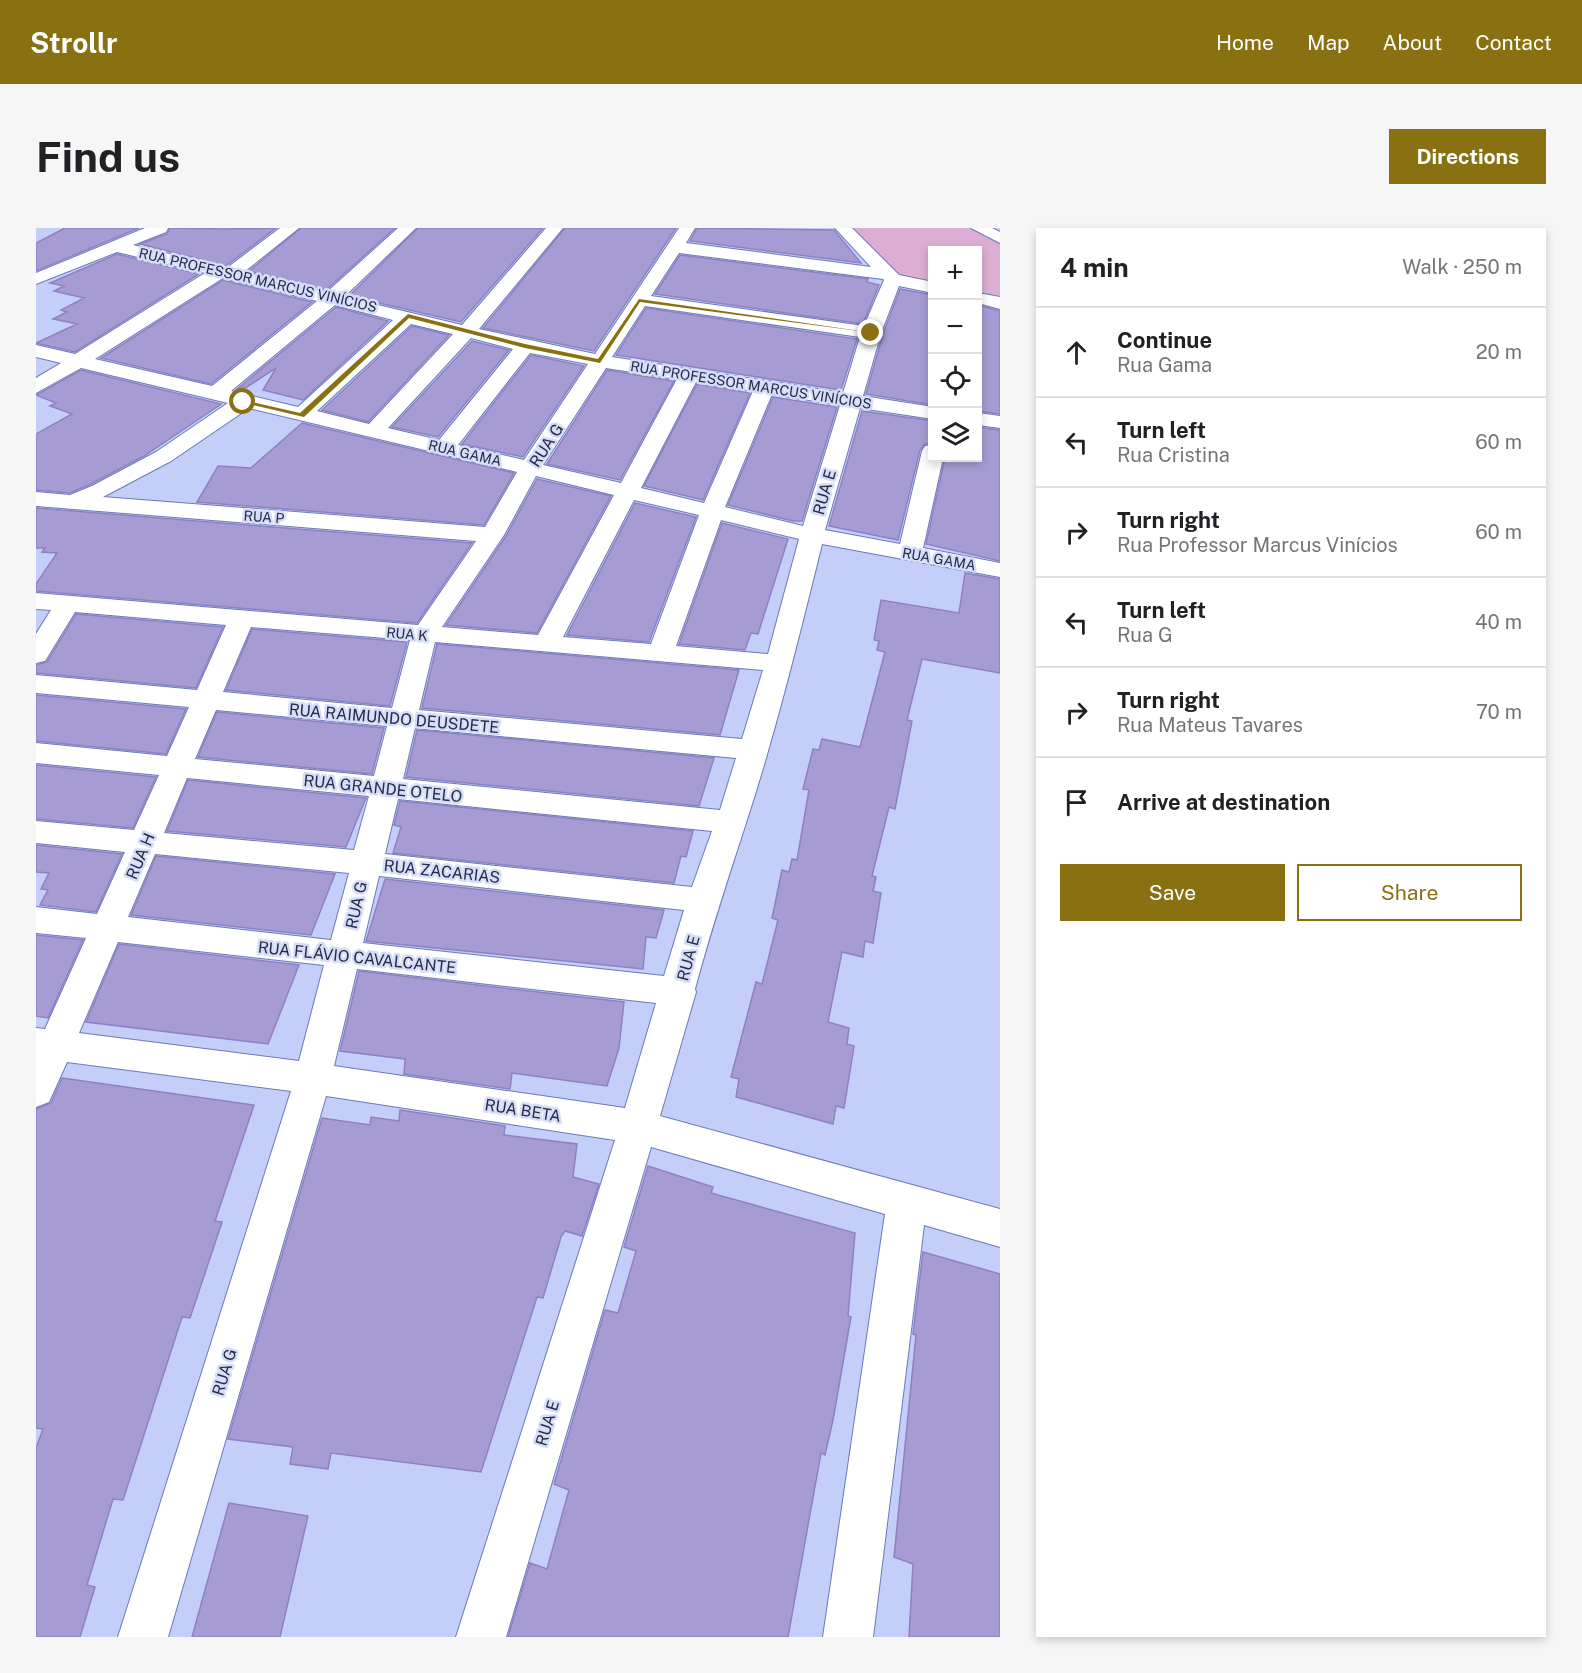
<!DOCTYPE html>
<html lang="en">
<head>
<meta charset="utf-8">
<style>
	:root { --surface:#fff; --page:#f6f6f6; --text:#202124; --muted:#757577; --line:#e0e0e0; --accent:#897112 }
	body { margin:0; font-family:"Public Sans",sans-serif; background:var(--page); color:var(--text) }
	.controls { position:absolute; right:18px; top:18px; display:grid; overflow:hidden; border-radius:0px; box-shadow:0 3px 9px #0003 }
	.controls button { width:54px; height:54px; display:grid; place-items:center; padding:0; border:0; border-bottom:2px solid var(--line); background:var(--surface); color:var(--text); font:30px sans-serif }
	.stop { position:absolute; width:18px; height:18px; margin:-14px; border:4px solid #897112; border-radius:50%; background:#fff }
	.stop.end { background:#897112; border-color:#fff; box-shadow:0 2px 6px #0008 }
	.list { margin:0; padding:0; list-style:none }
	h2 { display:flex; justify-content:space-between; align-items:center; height:78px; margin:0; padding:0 24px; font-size:26px }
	h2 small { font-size:20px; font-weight:400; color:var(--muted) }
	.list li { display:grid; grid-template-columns:39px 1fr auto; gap:18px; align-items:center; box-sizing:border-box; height:90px; padding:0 24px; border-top:2px solid var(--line) }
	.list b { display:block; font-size:22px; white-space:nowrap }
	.list p { margin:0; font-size:20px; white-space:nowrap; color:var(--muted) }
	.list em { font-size:20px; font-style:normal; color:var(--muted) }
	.actions { display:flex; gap:12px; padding:18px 24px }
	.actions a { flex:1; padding:14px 0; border:2px solid var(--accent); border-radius:0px; text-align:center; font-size:21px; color:var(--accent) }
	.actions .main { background:var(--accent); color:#fff }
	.icon { flex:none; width:33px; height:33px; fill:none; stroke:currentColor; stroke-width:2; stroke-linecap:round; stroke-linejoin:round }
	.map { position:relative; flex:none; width:964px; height:1409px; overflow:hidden; border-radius:0px }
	header { display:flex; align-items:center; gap:36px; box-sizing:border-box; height:84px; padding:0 30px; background:var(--accent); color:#fff }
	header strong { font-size:28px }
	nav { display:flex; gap:33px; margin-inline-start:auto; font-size:21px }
	.intro { display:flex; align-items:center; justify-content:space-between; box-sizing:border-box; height:144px; padding:0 36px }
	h1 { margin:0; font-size:42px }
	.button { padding:15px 27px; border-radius:0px; background:var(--accent); color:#fff; font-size:21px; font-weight:700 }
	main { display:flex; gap:36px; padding:0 36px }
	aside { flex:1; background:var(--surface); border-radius:0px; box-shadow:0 3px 9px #0003 }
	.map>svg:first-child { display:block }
	.green { fill:#dcaed3 }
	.building { fill:#a69cd3; stroke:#8e80c3; stroke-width:1.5 }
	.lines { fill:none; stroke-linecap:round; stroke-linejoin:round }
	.street-casing { stroke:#6a79b9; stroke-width:2 }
	.street { fill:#fff; fill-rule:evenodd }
	.route { fill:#897112 }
	.labels { text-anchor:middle; stroke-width:5; stroke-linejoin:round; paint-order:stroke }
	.far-street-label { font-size:14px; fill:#262c47; stroke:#d5ddf9 }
	.street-label { font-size:16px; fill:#262c47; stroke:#d5ddf9 }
</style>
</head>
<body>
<header>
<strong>Strollr</strong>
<nav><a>Home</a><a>Map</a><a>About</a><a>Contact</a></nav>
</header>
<div class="intro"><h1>Find us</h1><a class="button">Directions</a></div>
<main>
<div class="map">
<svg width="964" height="1409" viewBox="0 0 964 1409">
	<rect width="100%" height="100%" fill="#c4cff9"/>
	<path class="green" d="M 809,0 L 938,0 L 964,13 L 964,69 L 942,64 L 942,22 L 897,22 L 896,54 L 864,47 Z"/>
	<path class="building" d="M 29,0 L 103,0 L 0,43 L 0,15 Z
		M 134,0 L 188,1 L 240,0 L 190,38 L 104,16 L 131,6 Z
		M 265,0 L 359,0 L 290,62 L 213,43 Z
		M 382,0 L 507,0 L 425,94 L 313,68 Z
		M 529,0 L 640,0 L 558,123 L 447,100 Z
		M 661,0 L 798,2 L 825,35 L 654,13 Z
		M 81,26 L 163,46 L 39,124 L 0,115 L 41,96 L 17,91 L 31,84 L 25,82 L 48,70 L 18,63 L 28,58 L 14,55 Z
		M 644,27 L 832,51 L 831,54 L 843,57 L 827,96 L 619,66 Z
		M 187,52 L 276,74 L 175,156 L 65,130 Z
		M 864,61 L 897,67 L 897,177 L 830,166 L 847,106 Z
		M 942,77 L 964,83 L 964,186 L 942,183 Z
		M 300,79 L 352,93 L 267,172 L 227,162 L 240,140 L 211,159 L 200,162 Z
		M 610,80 L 821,111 L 805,162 L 580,127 Z
		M 376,98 L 413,107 L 332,194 L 286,182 Z
		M 436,113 L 473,122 L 402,209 L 356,199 Z
		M 495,127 L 548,138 L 487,229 L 426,216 Z
		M 45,142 L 185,176 L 108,228 L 55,256 L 34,265 L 0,262 L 0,206 L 36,186 L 14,178 L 20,175 L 0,167 Z
		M 571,142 L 638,153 L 584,252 L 511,236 Z
		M 661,156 L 714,165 L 667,272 L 608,258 Z
		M 737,169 L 801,179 L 766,293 L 757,293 L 692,277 Z
		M 826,183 L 897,193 L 897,215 L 889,216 L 884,222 L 862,312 L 793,298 Z
		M 266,195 L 478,245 L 448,297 L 161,274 L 182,238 L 215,240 Z
		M 942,199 L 964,202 L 964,333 L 890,316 L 909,230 L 942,230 Z
		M 501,251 L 575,268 L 501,405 L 410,397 L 470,308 Z
		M 599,275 L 660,289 L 613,414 L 531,407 Z
		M 0,280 L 436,315 L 381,395 L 0,363 L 0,356 L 21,325 L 6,324 L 9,320 L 0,320 Z
		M 686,295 L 752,311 L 722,406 L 715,405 L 709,422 L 643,416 Z
		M 929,345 L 964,351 L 964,445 L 886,431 L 871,492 L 876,493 L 859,581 L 853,579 L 836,648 L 840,649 L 837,663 L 845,665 L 837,715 L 829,713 L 827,729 L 806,724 L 792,794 L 813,800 L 811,816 L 818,818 L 808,880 L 800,878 L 797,896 L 700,869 L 703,851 L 695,849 L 720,754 L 726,756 L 742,692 L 736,690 L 746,642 L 753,644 L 756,631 L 761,632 L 773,562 L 767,561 L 777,521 L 783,522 L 786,511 L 824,519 L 849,424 L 841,422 L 843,413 L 838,412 L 845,372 L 923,385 Z
		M 40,386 L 187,399 L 160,460 L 0,445 L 0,437 L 11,434 Z
		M 216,401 L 371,414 L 354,478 L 190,462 Z
		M 401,416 L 703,442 L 684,507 L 386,480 Z
		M 0,467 L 150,481 L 130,526 L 0,513 Z
		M 181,484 L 348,500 L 336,546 L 162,529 Z
		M 381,502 L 678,530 L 663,578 L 370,549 Z
		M 0,537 L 120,549 L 97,600 L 0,591 Z
		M 152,552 L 330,570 L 310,619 L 131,603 Z
		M 364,573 L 657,603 L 650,629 L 645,628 L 638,655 L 357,625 L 365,599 L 358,597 Z
		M 0,617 L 86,626 L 60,684 L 4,677 L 12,662 L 5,661 L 13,645 L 0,644 Z
		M 120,628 L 299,646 L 275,707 L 95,687 Z
		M 349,651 L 628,682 L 620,710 L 610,709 L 607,741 L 330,713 Z
		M 0,707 L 47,712 L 12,790 L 0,788 Z
		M 83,716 L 263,737 L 232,816 L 50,794 Z
		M 323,743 L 588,774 L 583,820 L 571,858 L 476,845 L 474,861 L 368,846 L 369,831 L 304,823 Z
		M 26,850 L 218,877 L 179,993 L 186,994 L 154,1090 L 146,1089 L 87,1272 L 77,1271 L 51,1357 L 59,1359 L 44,1409 L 0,1409 L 0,1220 L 7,1201 L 0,1200 L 0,881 L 15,875 Z
		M 364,882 L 469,898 L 468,907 L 541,916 L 537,949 L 563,956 L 546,1008 L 529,1003 L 525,1009 L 507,1070 L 501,1069 L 445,1244 L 295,1225 L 292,1241 L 254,1236 L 257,1219 L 192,1211 L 286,890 L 334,897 L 335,889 L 363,893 Z
		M 612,938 L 677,959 L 675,965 L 819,1005 L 812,1088 L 815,1089 L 797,1192 L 789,1227 L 785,1225 L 752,1409 L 472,1409 L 494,1335 L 511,1341 L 533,1262 L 518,1256 L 569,1082 L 582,1085 L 600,1023 L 588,1019 Z
		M 887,1024 L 964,1046 L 964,1409 L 873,1409 L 877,1336 L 858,1329 L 880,1107 L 877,1106 Z
		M 193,1275 L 272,1288 L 244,1409 L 156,1409 Z"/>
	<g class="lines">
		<defs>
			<path id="street" d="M 109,0 L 132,0 L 130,4 L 97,17 L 191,40 L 244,0 L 263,0 L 208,44 L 291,64 L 362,0 L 380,0 L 308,69 L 426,97 L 510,0 L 527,0 L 443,101 L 559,126 L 643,0 L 659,0 L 650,15 L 835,39 L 799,0 L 816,0 L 863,47 L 897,54 L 897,65 L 863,58 L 845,105 L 827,168 L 897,179 L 897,191 L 824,180 L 789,302 L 864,316 L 886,223 L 889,218 L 897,217 L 897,230 L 907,230 L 887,320 L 964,335 L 964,349 L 786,316 C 763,409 740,503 710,595 C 692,650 674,705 659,761 L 660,764 L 624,888 L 964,981 L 964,1019 L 888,997 L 837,1409 L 787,1409 L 849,986 L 615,919 L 470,1409 L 420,1409 L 579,912 L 290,868 L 132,1409 L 82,1409 L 255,863 L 31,834 L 13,874 L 0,879 L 0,800 L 9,801 L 50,710 L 0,705 L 0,679 L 61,686 L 89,624 L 0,615 L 0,593 L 98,602 L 123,547 L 0,535 L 0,515 L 131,528 L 153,479 L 0,465 L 0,447 L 161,462 L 190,397 L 39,384 L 9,433 L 0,435 L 0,406 L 15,382 L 0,381 L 0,365 L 382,397 L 440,313 L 0,278 L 0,264 L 34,267 L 56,258 L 120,224 L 192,175 L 45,140 L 0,165 L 0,150 L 25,135 L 0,129 L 0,117 L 39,126 L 169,45 L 81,24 L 0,56 L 0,45 ZM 643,25 L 847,51 L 848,52 L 828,98 L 615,68 ZM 187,50 L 281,73 L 176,158 L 59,131 ZM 299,77 L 357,92 L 262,179 L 195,163 ZM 609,78 L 824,109 L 807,165 L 576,129 ZM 375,96 L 417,106 L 333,196 L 281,183 ZM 435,110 L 477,121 L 403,212 L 352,200 ZM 494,125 L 552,136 L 488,232 L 422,217 ZM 570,140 L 641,151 L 585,255 L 507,237 ZM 660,154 L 717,163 L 668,275 L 605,260 ZM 736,166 L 804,177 L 767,298 L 689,279 ZM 213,180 L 481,244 L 449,299 L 67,269 L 135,233 ZM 500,248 L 578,267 L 502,407 L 406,399 L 468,307 ZM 598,272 L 663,287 L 615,416 L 527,409 ZM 685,292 L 763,311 L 732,426 L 640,418 ZM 215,399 L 374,412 L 356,480 L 187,464 ZM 399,414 L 727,442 L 706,511 L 383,482 ZM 180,482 L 351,498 L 338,548 L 159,531 ZM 379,500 L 700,530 L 684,582 L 367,551 ZM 151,550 L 333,568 L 318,622 L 128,605 ZM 362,571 L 676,603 L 656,659 L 349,626 ZM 119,626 L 313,645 L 295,712 L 92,689 ZM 343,648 L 648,682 L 628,748 L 327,715 ZM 82,714 L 288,737 L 263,833 L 43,805 ZM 321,741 L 620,775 L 589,880 L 298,838 Z
				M 935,0 L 956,0 L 964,4 L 964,15 Z
				M 942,65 L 964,69 L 964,81 L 942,75 Z
				M 942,185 L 964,188 L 964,200 L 942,197 Z"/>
		</defs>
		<use href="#street" class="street-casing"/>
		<use href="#street" class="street"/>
	</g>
	<path class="route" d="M 603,71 L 838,105 L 604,74 L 564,135 L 489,120 L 373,90 L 268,189 L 204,174 L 207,172 L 264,185 L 372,86 L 489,116 L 562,131 Z"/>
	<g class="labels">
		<g class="far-street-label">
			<text transform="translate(222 52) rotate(13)" y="5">RUA PROFESSOR MARCUS VINÍCIOS</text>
			<text transform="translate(715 157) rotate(9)" y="5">RUA PROFESSOR MARCUS VINÍCIOS</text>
			<text transform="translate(429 225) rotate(13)" y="5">RUA GAMA</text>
			<text transform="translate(228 289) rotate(4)" y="5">RUA P</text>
			<text transform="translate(903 331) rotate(10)" y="5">RUA GAMA</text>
			<text transform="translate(371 406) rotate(5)" y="5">RUA K</text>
		</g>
		<g class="street-label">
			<text transform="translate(510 217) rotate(-57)" y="6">RUA G</text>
			<text transform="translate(788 264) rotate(-74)" y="6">RUA E</text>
			<text transform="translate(358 490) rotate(5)" y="6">RUA RAIMUNDO DEUSDETE</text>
			<text transform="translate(347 560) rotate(6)" y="6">RUA GRANDE OTELO</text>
			<text transform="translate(104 628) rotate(-67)" y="6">RUA H</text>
			<text transform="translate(406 643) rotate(6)" y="6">RUA ZACARIAS</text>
			<text transform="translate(320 677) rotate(-77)" y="6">RUA G</text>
			<text transform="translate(321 729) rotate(6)" y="6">RUA FLÁVIO CAVALCANTE</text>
			<text transform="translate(652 730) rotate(-75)" y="6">RUA E</text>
			<text transform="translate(487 882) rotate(9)" y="6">RUA BETA</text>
			<text transform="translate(188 1144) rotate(-73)" y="6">RUA G</text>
			<text transform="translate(511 1195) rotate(-73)" y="6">RUA E</text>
		</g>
	</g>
</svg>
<div class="controls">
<button>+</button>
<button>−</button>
<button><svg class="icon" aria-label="locate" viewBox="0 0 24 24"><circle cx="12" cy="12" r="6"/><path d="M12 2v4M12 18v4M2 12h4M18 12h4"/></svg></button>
<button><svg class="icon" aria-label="layers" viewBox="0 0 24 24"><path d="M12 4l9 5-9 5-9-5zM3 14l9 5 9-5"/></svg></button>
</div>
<div class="stop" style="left:207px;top:174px"></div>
<div class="stop end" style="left:835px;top:105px"></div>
</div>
<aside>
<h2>4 min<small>Walk · 250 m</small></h2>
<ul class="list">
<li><svg class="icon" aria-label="ahead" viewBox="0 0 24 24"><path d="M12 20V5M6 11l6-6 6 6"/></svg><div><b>Continue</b><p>Rua Gama</p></div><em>20 m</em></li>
<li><svg class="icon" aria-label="left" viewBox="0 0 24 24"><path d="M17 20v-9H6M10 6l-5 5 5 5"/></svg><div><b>Turn left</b><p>Rua Cristina</p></div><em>60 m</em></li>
<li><svg class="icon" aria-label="right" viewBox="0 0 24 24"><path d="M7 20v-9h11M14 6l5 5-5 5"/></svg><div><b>Turn right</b><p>Rua Professor Marcus Vinícios</p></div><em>60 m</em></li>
<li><svg class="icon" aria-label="left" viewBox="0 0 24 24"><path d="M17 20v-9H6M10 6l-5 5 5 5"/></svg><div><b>Turn left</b><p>Rua G</p></div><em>40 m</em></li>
<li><svg class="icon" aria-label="right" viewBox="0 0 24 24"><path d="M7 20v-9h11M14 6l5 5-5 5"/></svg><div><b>Turn right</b><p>Rua Mateus Tavares</p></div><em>70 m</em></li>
<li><svg class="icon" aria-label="arrive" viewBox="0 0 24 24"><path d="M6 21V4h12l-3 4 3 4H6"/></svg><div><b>Arrive at destination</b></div></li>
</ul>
<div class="actions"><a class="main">Save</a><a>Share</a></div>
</aside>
</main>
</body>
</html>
